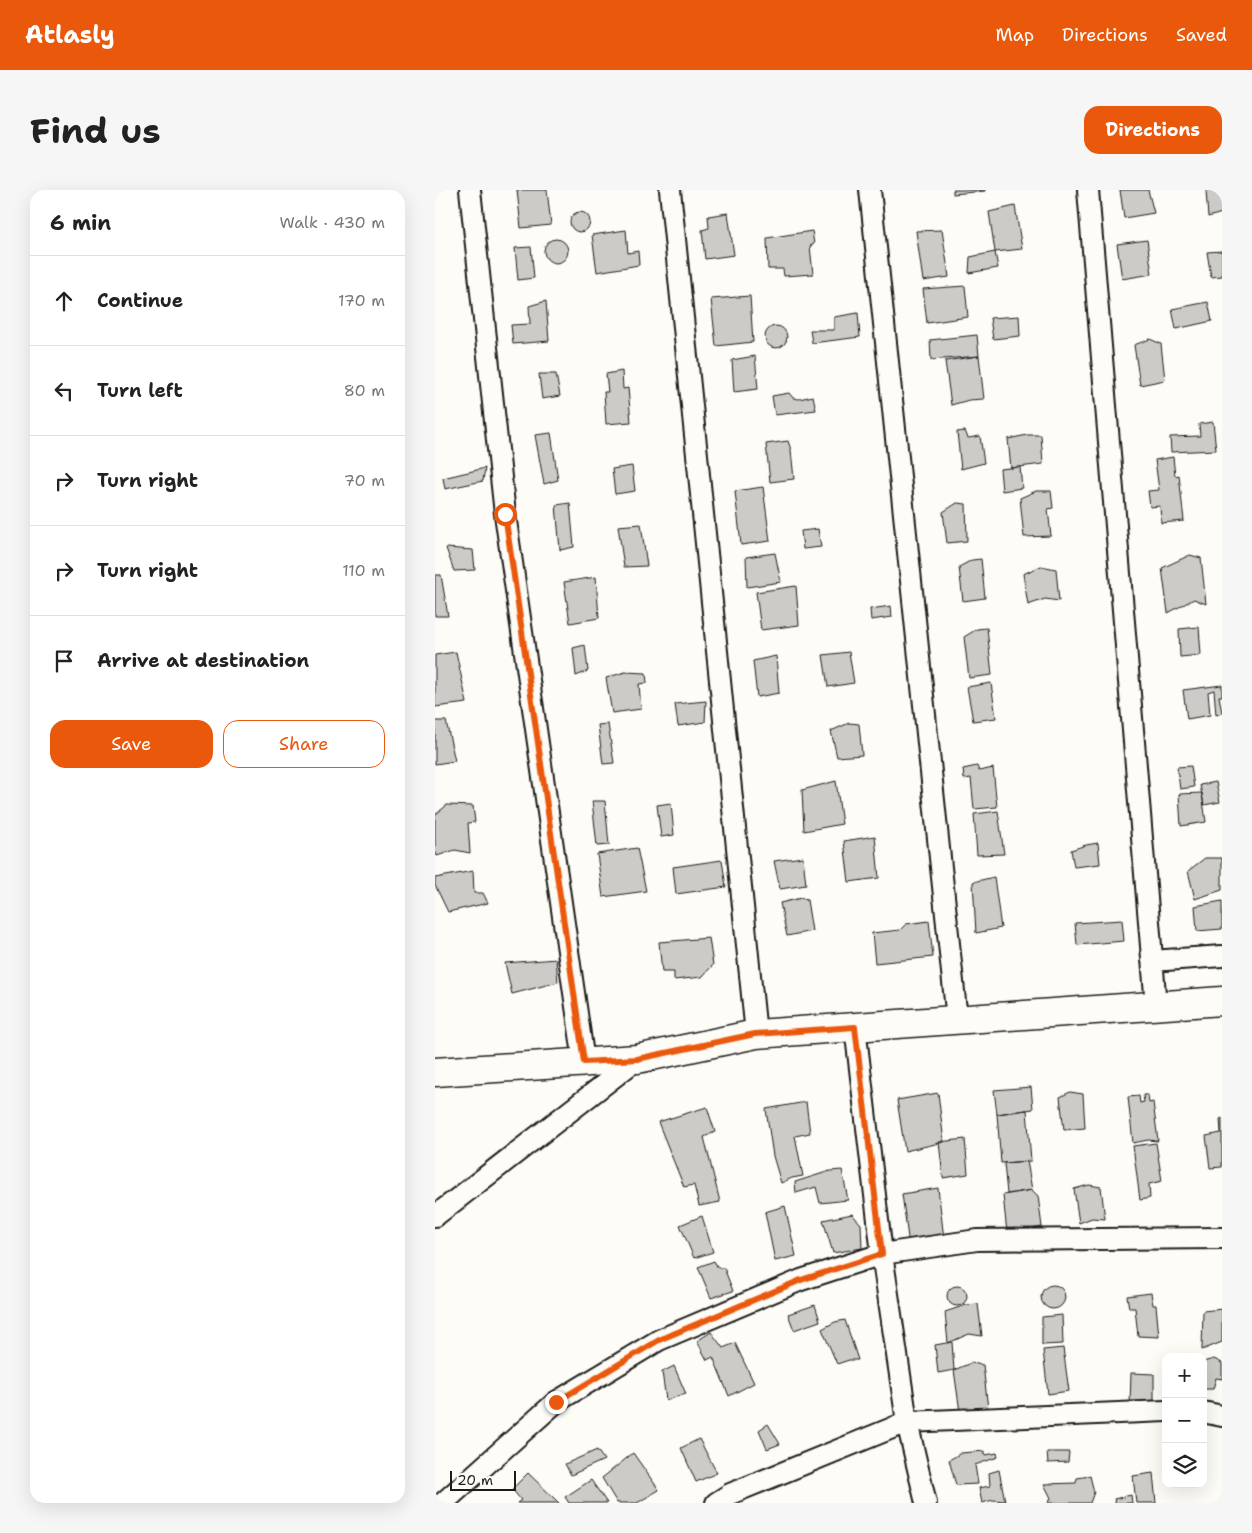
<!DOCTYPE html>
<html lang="en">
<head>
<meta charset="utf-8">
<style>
	:root { --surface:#fff; --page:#f6f6f6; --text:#222; --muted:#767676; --line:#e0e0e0; --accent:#ea580c }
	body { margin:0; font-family:"Shantell Sans",sans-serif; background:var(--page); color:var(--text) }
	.controls { position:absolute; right:15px; bottom:15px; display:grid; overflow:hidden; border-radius:10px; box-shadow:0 5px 20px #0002 }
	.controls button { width:45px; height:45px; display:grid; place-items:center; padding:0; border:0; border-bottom:1px solid var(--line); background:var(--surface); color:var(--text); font:25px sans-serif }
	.scale { position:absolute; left:15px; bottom:12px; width:66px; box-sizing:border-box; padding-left:5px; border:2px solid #1c1c1c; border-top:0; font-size:14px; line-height:18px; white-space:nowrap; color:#1c1c1c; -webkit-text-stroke:4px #fdfcf7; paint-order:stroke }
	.stop { position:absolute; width:15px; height:15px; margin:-11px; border:4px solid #ea580c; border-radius:50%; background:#fff }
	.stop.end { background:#ea580c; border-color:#fff; box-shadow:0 1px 5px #0008 }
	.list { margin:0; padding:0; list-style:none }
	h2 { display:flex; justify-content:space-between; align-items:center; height:65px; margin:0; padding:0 20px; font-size:21px }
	h2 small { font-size:16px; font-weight:400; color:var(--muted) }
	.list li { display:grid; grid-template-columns:32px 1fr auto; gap:15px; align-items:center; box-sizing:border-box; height:90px; padding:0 20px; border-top:1px solid var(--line) }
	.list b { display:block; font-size:19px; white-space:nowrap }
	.list em { font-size:16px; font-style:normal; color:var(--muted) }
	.actions { display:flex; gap:10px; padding:15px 20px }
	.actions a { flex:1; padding:11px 0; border:1px solid var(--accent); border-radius:15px; text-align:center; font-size:18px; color:var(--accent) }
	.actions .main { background:var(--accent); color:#fff }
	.icon { flex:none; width:28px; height:28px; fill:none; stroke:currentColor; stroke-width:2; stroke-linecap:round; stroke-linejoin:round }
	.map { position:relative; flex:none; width:787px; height:1313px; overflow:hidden; border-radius:15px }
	header { display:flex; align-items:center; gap:30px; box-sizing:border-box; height:70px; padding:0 25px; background:var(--accent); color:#fff }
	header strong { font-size:24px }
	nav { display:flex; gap:28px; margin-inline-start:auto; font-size:18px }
	.intro { display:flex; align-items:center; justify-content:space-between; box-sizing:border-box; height:120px; padding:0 30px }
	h1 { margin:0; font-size:35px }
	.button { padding:12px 22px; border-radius:15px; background:var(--accent); color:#fff; font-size:18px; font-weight:700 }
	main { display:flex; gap:30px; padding:0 30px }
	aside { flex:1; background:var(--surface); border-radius:15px; box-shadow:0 5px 20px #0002 }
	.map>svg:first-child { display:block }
	.building { fill:#cccbc8; stroke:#1c1c1c }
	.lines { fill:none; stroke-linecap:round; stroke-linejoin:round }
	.street-casing { stroke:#1c1c1c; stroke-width:24 }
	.secondary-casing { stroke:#1c1c1c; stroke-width:31 }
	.street { stroke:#fdfcf7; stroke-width:20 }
	.secondary { stroke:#fdfcf7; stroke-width:28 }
	.route { stroke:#ea580c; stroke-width:6 }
</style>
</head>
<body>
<header>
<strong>Atlasly</strong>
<nav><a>Map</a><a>Directions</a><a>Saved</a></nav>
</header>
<div class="intro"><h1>Find us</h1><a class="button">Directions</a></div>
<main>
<aside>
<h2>6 min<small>Walk · 430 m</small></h2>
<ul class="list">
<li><svg class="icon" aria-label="ahead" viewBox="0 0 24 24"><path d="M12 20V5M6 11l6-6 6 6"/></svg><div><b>Continue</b></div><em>170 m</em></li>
<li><svg class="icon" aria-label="left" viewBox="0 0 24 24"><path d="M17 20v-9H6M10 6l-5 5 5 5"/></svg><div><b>Turn left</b></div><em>80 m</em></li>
<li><svg class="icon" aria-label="right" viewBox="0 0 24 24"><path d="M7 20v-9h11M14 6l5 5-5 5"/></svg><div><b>Turn right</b></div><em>70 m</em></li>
<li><svg class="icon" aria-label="right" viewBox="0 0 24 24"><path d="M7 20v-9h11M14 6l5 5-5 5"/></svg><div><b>Turn right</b></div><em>110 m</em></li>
<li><svg class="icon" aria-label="arrive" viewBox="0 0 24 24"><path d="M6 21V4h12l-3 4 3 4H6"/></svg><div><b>Arrive at destination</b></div></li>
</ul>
<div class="actions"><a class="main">Save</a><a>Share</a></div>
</aside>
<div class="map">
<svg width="787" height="1313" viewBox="0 0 787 1313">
	<rect width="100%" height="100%" fill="#fdfcf7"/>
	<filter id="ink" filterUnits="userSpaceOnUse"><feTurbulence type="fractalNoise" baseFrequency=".02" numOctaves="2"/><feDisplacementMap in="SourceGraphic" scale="10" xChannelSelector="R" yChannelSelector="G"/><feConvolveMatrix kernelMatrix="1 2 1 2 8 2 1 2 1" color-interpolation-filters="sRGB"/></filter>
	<g filter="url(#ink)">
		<path class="building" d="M 82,0 L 112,0 L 116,35 L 86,38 Z
			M 518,0 L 550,0 L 550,1 L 518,4 Z
			M 685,0 L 713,0 L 719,23 L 689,28 Z
			M 773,0 L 787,0 L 787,23 L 773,27 L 771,1 Z
			M 580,16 L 587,59 L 560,62 L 554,22 Z
			M135 32a10 10 0 1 1 20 0a10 10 0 1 1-20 0Z
			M 293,23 L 299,65 L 270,69 L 267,40 L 274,38 L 273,26 Z
			M 191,40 L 193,63 L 203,61 L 204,75 L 162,82 L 157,45 Z
			M 507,40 L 514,87 L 488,91 L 481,41 Z
			M 377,41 L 379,54 L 375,56 L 378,84 L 349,86 L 348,79 L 333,79 L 332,48 Z
			M109 61a12 12 0 1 1 24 0a12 12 0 1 1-24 0Z
			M 712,50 L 717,84 L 687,89 L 682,54 Z
			M 96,57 L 99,88 L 83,90 L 80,58 Z
			M 787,61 L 787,86 L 776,87 L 772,62 Z
			M 560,62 L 563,78 L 534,83 L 535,67 Z
			M 530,96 L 533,127 L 492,133 L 488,99 Z
			M 315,106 L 318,152 L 281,156 L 276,109 Z
			M 111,111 L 114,151 L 78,154 L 76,135 L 95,134 L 94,116 Z
			M 773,112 L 777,131 L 741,139 L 737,119 Z
			M 423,123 L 425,147 L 377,153 L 375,140 L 399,140 L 399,127 Z
			M 584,126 L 585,146 L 558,149 L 555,128 Z
			M330 147a11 11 0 1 1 22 0a11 11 0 1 1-22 0Z
			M 542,145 L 544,166 L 496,170 L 495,150 Z
			M 715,149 L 726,154 L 730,190 L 705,195 L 699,155 Z
			M 320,166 L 323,199 L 299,202 L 297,170 Z
			M 544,166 L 549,209 L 534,210 L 516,215 L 510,171 Z
			M 187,181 L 188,199 L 193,198 L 196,232 L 171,234 L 169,202 L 173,202 L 171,184 Z
			M 104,184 L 121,184 L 125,206 L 107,209 Z
			M 354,203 L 358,208 L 364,209 L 378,206 L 381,220 L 340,225 L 337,206 Z
			M 778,232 L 781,260 L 736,262 L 735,247 L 765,246 L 764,234 Z
			M 530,241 L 533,248 L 545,246 L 549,273 L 526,279 L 522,242 Z
			M 116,243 L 123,290 L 109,294 L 100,245 Z
			M 592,245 L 606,245 L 608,274 L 576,278 L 573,249 Z
			M 353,251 L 356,260 L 359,289 L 335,292 L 331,254 Z
			M 738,267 L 740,286 L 744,285 L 749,331 L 726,333 L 725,316 L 715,317 L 713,301 L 724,300 L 720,270 Z
			M 197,276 L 200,301 L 180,304 L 177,279 Z
			M 585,277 L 587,298 L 567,301 L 565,279 Z
			M 50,278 L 48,291 L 10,299 L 8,288 Z
			M 328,297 L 335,351 L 306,355 L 300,301 Z
			M 601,301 L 616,301 L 618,318 L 613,319 L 616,346 L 589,347 L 585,308 Z
			M 135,313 L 139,357 L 125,360 L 121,315 Z
			M 522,313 L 531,314 L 532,351 L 512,353 L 508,322 Z
			M 206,334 L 212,376 L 189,377 L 183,336 Z
			M 383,339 L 386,357 L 368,359 L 366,341 Z
			M 11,358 L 38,360 L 40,380 L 19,381 Z
			M 340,363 L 346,392 L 312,397 L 311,367 Z
			M 755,365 L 766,368 L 771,414 L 759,409 L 733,423 L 727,378 Z
			M 546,369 L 550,408 L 528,411 L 524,377 L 537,370 Z
			M 606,376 L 621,379 L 624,411 L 610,409 L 593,415 L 588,384 Z
			M 0,385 L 6,385 L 13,426 L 0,426 Z
			M 161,387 L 164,428 L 135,433 L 129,392 Z
			M 361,396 L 364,435 L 326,440 L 321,402 Z
			M 456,416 L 457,427 L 436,430 L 435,419 Z
			M 764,437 L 766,465 L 745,467 L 744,439 Z
			M 552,438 L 557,485 L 534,488 L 529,447 L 542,439 Z
			M 150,455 L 153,481 L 141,486 L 138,458 Z
			M 21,462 L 32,513 L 0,517 L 0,465 Z
			M 414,462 L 419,493 L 393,497 L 388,465 Z
			M 341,466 L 344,503 L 322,507 L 318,471 Z
			M 190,482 L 211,483 L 212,493 L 204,494 L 206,519 L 177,523 L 171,488 Z
			M 556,493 L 561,528 L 538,531 L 532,497 Z
			M 787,495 L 787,506 L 784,506 L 787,523 L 781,525 L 779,500 L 773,502 L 775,525 L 752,529 L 748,500 Z
			M 271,511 L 270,532 L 243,536 L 240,514 Z
			M 0,531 L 11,531 L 20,571 L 0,574 Z
			M 414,533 L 424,534 L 427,565 L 402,567 L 396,541 Z
			M 173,534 L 179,573 L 168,574 L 163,535 Z
			M 542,576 L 544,581 L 558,578 L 562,617 L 539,619 L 536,588 L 529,589 L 528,579 Z
			M 756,576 L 759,597 L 745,599 L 742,577 Z
			M 401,591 L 407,634 L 369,641 L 367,600 Z
			M 781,592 L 785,612 L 769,615 L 765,595 Z
			M 767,603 L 771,632 L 746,636 L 744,604 Z
			M 157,611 L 170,611 L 174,655 L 162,656 Z
			M 236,613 L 239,645 L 226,647 L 222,615 Z
			M 12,615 L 38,616 L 40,632 L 33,633 L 35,663 L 20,660 L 2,666 L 0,659 L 0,625 Z
			M 563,621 L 569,664 L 542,665 L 539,624 Z
			M 440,646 L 444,688 L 414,692 L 409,651 Z
			M 663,653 L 665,674 L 639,677 L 636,660 L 651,655 Z
			M 202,658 L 211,701 L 168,707 L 162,664 Z
			M 368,667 L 371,695 L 345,699 L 339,671 Z
			M 770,668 L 787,668 L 787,700 L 760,709 L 753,681 Z
			M 287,670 L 291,697 L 241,704 L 238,677 Z
			M 38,681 L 39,703 L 48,703 L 53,713 L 13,722 L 0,695 L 0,688 Z
			M 559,687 L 566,738 L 541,743 L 538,692 Z
			M 366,708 L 372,710 L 377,741 L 352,746 L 345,713 Z
			M 787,711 L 787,739 L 762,741 L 760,716 Z
			M 687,730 L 689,751 L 642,755 L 640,733 Z
			M 494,731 L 498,767 L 440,773 L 437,743 L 465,740 L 471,734 Z
			M 274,748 L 278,775 L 267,787 L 239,790 L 239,782 L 227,782 L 224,752 Z
			M 121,769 L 123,792 L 77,804 L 70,773 Z
			M 596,897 L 598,919 L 562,924 L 559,900 Z
			M 635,902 L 648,904 L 650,938 L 629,940 L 625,907 Z
			M 503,903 L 509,952 L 470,961 L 462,910 Z
			M 708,905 L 713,905 L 714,913 L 718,912 L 723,951 L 713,950 L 698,953 L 693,907 L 704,906 L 705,913 L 709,912 Z
			M 371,912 L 375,943 L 360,946 L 368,986 L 357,988 L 346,993 L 338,966 L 331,919 Z
			M 272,917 L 280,942 L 269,947 L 285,1012 L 264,1016 L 259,995 L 249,997 L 223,932 Z
			M 592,920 L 596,971 L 566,973 L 562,924 Z
			M 787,928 L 787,977 L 775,978 L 771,946 L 786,943 L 785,929 Z
			M 530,949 L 533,984 L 508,988 L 504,952 Z
			M 721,953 L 727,991 L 714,994 L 715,1008 L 705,1010 L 698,956 Z
			M 592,971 L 597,1000 L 572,1004 L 569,973 Z
			M 407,980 L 413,1010 L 385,1013 L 381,997 L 361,1003 L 360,992 L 395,981 Z
			M 654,995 L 666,997 L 670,1029 L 657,1028 L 644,1033 L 639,999 Z
			M 503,998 L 509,1049 L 474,1055 L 467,1004 Z
			M 597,1000 L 603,1006 L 607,1037 L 572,1043 L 568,1005 Z
			M 350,1016 L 361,1066 L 340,1071 L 330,1022 Z
			M 417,1024 L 426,1034 L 427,1058 L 398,1063 L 388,1030 Z
			M 267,1026 L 278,1062 L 259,1068 L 245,1035 Z
			M 279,1071 L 283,1078 L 289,1078 L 298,1101 L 276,1108 L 263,1077 Z
			M606 1107a12 12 0 1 1 24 0a12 12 0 1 1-24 0Z
			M512 1106a10 10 0 1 1 20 0a10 10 0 1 1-20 0Z
			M 716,1103 L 718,1115 L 721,1115 L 724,1147 L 703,1146 L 700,1118 L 694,1118 L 692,1106 Z
			M 543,1114 L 547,1146 L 534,1144 L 513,1153 L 510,1122 L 531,1115 Z
			M 380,1115 L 385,1131 L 359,1140 L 353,1124 Z
			M 787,1119 L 787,1152 L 767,1160 L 768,1121 Z
			M 627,1125 L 628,1154 L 607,1155 L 607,1127 Z
			M 410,1130 L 423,1170 L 414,1170 L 402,1174 L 387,1139 L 400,1132 Z
			M 276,1142 L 288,1158 L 300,1153 L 319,1193 L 294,1206 L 278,1167 L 272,1170 L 262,1151 Z
			M 517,1152 L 519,1180 L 503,1183 L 500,1155 Z
			M 628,1158 L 634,1201 L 613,1204 L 608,1160 Z
			M 779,1169 L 787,1173 L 787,1189 L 781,1188 L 778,1199 L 768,1199 L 768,1172 Z
			M 536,1173 L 548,1175 L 553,1219 L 525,1222 L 519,1180 Z
			M 239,1176 L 251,1204 L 231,1210 L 227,1182 Z
			M 696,1183 L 719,1184 L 719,1215 L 695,1215 Z
			M 333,1234 L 345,1254 L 332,1259 L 324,1240 Z
			M 264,1249 L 282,1283 L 261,1292 L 246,1258 Z
			M 162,1260 L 169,1270 L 136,1285 L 130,1274 Z
			M 550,1261 L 550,1265 L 562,1263 L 563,1267 L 540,1275 L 543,1294 L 521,1295 L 514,1270 L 526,1263 Z
			M 612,1262 L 634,1262 L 633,1272 L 613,1273 Z
			M 198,1263 L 224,1300 L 202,1313 L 182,1313 L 167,1288 Z
			M 564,1280 L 570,1311 L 558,1310 L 547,1313 L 544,1298 L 555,1296 L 554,1283 Z
			M 93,1283 L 124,1313 L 82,1313 L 86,1310 L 77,1299 Z
			M 718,1283 L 721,1313 L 701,1313 L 698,1286 Z
			M 655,1286 L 659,1302 L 655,1313 L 613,1313 L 616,1308 L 609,1294 L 641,1293 L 642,1288 Z
			M 156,1290 L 172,1313 L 134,1313 L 130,1307 Z
			M 696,1305 L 697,1313 L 680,1313 L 679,1309 Z"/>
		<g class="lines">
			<defs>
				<path id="street" d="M 35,0 L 70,324 L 149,872
					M 235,0 L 321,844
					M 435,0 L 522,830
					M 653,0 L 721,816
					M 717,771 L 787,766
					M 420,837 L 447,1064 L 472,1232 L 491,1313
					M 0,1026 L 202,869
					M 768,1222 L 787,1226
					M 8,1313 L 121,1212 L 224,1150 L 366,1090 L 447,1064 L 542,1050 L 787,1048
					M 281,1313 L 295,1304 L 472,1232 L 731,1221"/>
				<path id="secondary" d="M 0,882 L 202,869 L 321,844 L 787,811"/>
			</defs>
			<use href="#street" class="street-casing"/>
			<use href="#secondary" class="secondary-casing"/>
			<use href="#street" class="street"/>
			<use href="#secondary" class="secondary"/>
		</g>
	</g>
	<g class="lines" filter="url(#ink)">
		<path class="route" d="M 70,324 L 149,872 L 202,869 L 320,844 L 420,837 L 447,1064 L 366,1090 L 224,1150 L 121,1212"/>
	</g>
</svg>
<div class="controls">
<button>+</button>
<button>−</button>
<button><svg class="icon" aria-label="layers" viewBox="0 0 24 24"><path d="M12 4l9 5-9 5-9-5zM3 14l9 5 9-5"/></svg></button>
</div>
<div class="scale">20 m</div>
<div class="stop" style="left:70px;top:324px"></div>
<div class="stop end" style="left:121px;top:1212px"></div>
</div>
</main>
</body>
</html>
